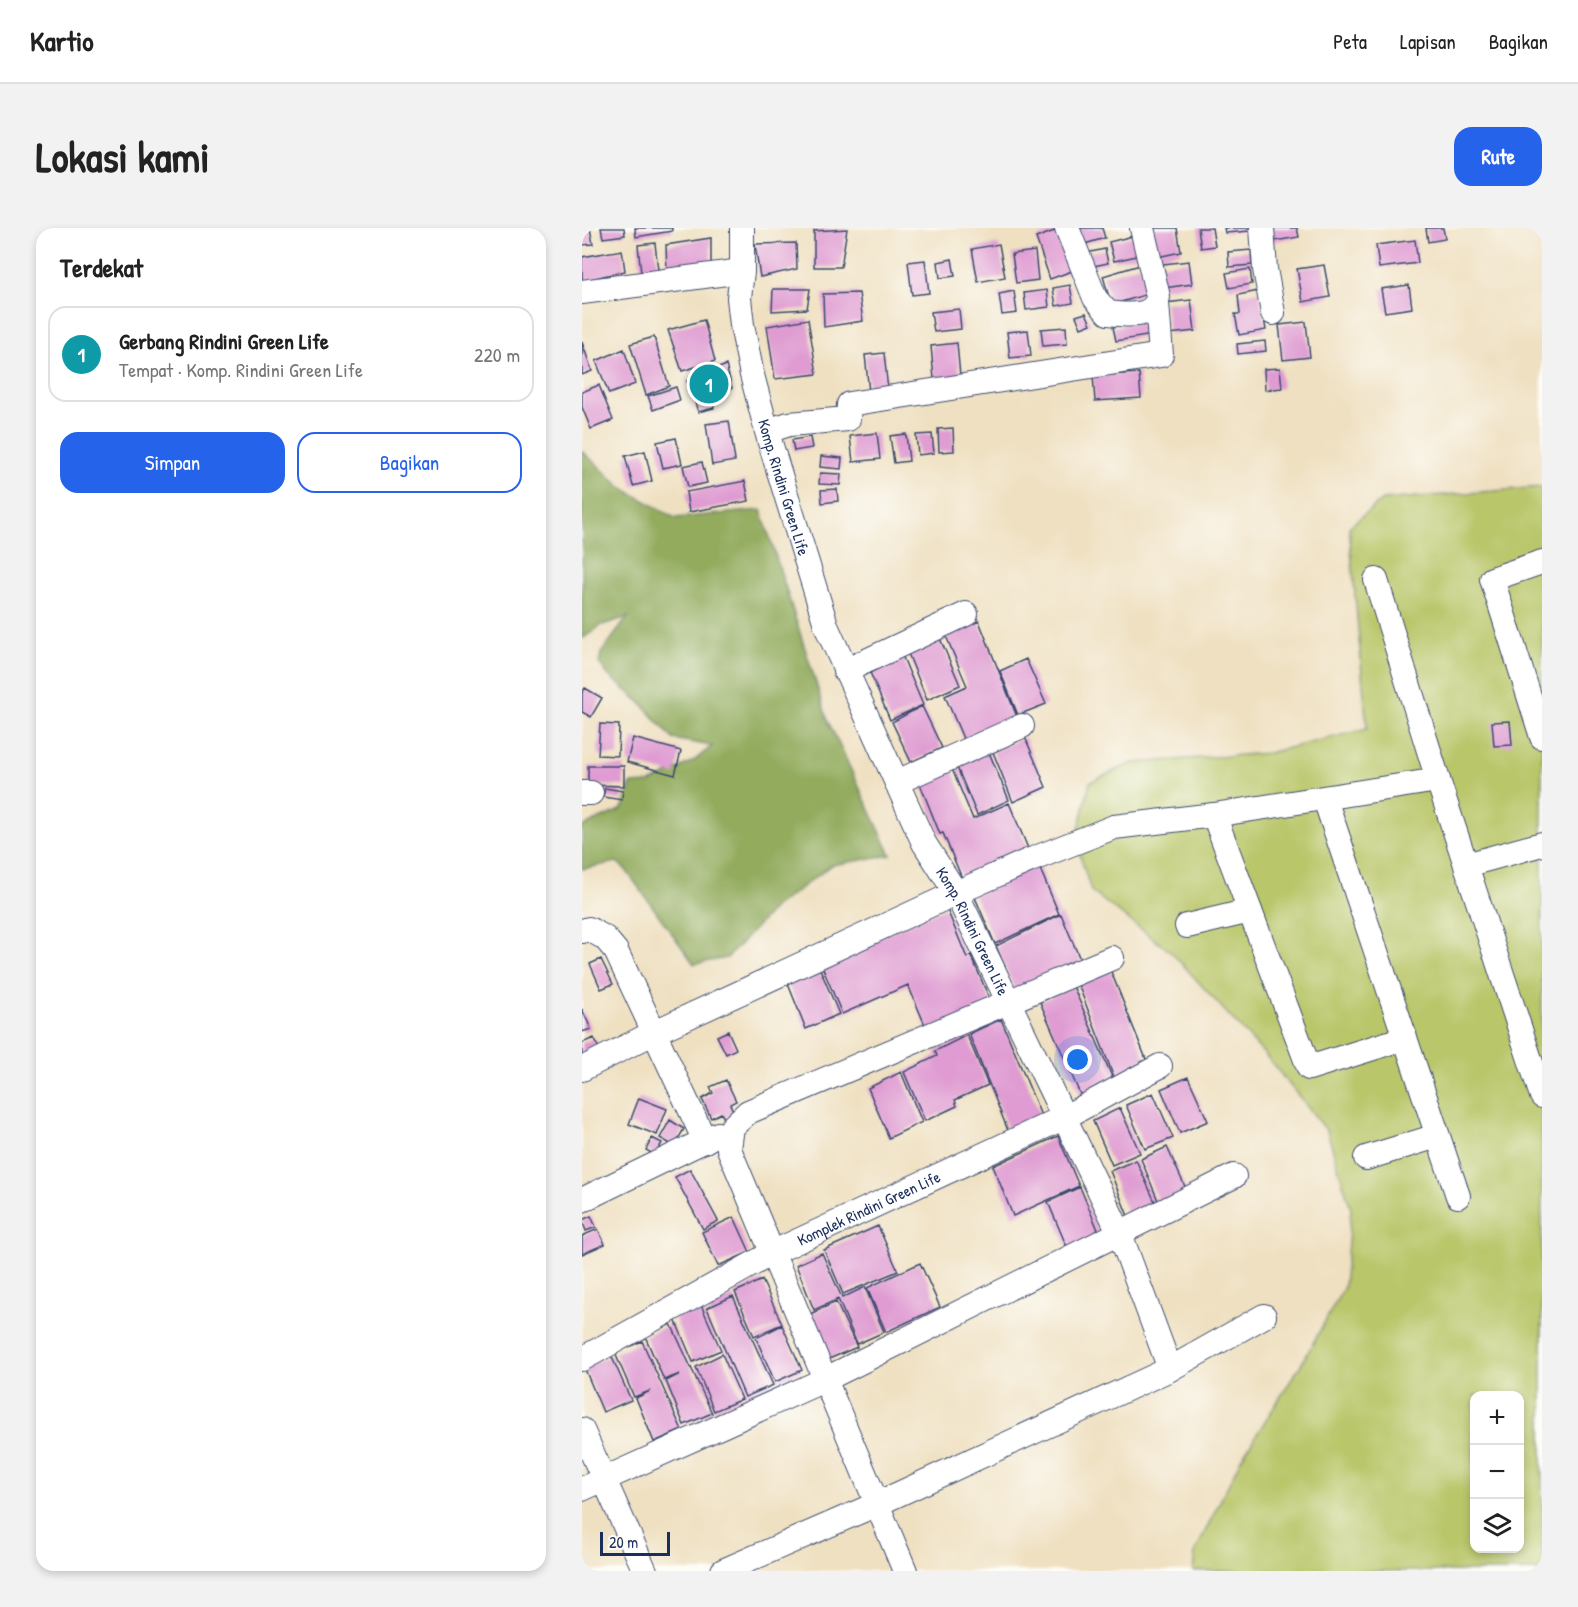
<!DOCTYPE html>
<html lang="id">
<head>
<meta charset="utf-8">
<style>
	:root { --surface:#fff; --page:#f2f2f2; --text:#222; --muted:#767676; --line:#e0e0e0; --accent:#2563eb }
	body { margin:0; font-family:"Patrick Hand",sans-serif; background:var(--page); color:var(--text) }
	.controls { position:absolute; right:18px; bottom:18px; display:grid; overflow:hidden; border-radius:12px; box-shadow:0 3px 9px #0003 }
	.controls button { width:54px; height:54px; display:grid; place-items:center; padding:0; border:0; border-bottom:2px solid var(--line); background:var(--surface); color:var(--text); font:30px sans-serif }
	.scale { position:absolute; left:18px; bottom:15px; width:70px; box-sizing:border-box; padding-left:6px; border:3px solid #1b2f5e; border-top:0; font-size:16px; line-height:21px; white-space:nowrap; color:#1b2f5e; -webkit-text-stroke:4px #fdfcf7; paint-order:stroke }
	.you { position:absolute; left:496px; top:832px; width:21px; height:21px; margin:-15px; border:4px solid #fff; border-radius:50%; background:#1a73e8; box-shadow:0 0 0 9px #1a73e833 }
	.badge { display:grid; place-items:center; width:39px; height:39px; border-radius:50%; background:var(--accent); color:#fff; font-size:20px; font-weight:700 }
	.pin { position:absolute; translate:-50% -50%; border:3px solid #fff; box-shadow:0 2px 6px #0006 }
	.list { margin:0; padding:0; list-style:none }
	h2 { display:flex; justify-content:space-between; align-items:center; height:78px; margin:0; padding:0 24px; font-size:26px }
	h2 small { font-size:20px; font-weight:400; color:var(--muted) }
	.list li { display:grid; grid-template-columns:39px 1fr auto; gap:18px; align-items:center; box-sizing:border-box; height:96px; margin:0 12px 12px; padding:0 12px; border:2px solid var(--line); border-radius:18px }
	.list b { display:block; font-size:22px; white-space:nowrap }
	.list p { margin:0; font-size:20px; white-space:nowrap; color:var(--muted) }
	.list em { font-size:20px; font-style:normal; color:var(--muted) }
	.actions { display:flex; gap:12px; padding:18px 24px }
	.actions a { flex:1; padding:14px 0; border:2px solid var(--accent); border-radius:18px; text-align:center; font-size:21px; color:var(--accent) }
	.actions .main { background:var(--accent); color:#fff }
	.icon { flex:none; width:33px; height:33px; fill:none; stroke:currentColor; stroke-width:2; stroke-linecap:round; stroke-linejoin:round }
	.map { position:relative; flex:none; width:960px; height:1343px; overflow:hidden; border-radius:18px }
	header { display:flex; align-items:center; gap:36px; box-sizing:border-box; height:84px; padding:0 30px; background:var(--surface); border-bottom:2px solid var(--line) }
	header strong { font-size:28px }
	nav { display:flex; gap:33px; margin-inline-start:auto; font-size:21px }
	.intro { display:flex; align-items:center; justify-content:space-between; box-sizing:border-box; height:144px; padding:0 36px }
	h1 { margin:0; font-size:42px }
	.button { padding:15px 27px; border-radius:18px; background:var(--accent); color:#fff; font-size:21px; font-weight:700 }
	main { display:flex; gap:36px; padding:0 36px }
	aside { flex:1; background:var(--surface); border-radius:18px; box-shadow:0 3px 9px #0003 }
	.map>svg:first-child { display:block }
	.green { fill:#b9c669; stroke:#6a7a64; stroke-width:1.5; fill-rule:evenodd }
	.forest { fill:#92ab5d; stroke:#566d5e; stroke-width:1.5 }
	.building { fill:#df9bd2 }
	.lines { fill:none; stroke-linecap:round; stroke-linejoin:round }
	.minor-casing { stroke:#3b4a6d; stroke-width:26 }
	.minor { stroke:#fff; stroke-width:24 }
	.labels { text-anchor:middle; stroke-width:4.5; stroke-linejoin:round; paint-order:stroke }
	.street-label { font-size:16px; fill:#1b2f5e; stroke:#fdfcf7 }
</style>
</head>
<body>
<header>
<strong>Kartio</strong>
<nav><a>Peta</a><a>Lapisan</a><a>Bagikan</a></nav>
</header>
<div class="intro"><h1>Lokasi kami</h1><a class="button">Rute</a></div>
<main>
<aside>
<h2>Terdekat<small></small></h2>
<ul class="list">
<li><span class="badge" style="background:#0f9aa8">1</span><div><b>Gerbang Rindini Green Life</b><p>Tempat · Komp. Rindini Green Life</p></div><em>220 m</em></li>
</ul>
<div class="actions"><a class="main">Simpan</a><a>Bagikan</a></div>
</aside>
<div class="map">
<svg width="960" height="1343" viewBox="0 0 960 1343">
	<rect width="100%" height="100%" fill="#fdfcf7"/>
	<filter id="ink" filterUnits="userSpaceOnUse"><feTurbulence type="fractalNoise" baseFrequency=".0167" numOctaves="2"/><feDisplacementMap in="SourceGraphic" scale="12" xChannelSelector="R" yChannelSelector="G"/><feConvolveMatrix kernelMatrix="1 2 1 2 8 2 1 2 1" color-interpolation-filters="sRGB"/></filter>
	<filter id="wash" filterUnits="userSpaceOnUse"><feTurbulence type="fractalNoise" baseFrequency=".008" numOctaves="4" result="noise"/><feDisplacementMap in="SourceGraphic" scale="24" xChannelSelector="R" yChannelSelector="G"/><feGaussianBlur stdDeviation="1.35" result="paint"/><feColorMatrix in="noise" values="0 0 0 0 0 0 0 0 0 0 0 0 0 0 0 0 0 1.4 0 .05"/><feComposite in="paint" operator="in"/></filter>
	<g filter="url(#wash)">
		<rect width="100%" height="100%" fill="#efe0c1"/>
		<path class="green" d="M 960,259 L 960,1343 L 611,1343 L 613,1324 L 659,1231 L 720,1135 L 762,1059 L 769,981 L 745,903 L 685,829 L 590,725 L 509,663 L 494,614 L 508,554 L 550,535 L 686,525 L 785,501 L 767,299 L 800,272 ZM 892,1168 L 938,1168 L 938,1320 L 892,1320 Z"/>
		<path class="forest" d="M 0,223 L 39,259 L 93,290 L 179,282 L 246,493 L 309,627 L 250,637 L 193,679 L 145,730 L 112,736 L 44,642 L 35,634 L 0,641 L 0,599 L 40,581 L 49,556 L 68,555 L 113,532 L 130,518 L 91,511 L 59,475 L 27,448 L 17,435 L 19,425 L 46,389 L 20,397 L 0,411 Z"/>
		<g id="blocks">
			<path class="building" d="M 0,0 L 8,0 L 11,16 L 0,17 Z
				M 19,0 L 42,0 L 43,7 L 21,10 Z
				M 53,0 L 90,0 L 90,3 L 54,9 Z
				M 494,0 L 520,0 L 523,10 L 499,17 Z
				M 570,0 L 595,0 L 599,24 L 575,29 Z
				M 616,0 L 630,0 L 633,18 L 619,20 Z
				M 642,0 L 668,0 L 668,3 L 643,5 Z
				M 684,0 L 715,0 L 717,9 L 687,14 Z
				M 844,0 L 861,0 L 863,11 L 846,14 Z
				M 265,1 L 259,39 L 232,39 L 232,3 Z
				M 475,2 L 490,43 L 468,51 L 454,10 Z
				M 555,7 L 559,27 L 532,33 L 527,14 Z
				M 129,10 L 129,40 L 85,45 L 84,17 Z
				M 833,12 L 836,35 L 797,40 L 794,17 Z
				M 73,15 L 76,42 L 59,45 L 56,17 Z
				M 214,15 L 215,41 L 178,49 L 173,16 Z
				M 417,16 L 423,49 L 396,54 L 390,21 Z
				M 523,21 L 526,35 L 507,39 L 504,25 Z
				M 40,22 L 43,43 L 0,53 L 0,29 Z
				M 669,22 L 670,37 L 647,39 L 646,24 Z
				M 453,23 L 456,52 L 434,55 L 430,26 Z
				M 370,31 L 373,48 L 358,50 L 356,34 Z
				M 343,32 L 347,65 L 330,67 L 326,34 Z
				M 607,33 L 610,56 L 575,61 L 573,37 Z
				M 558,37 L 566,66 L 529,77 L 521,48 Z
				M 742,37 L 748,69 L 721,74 L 715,41 Z
				M 668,41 L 670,56 L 647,60 L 644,45 Z
				M 488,57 L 491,75 L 474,78 L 471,60 Z
				M 827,57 L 830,80 L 803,84 L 799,61 Z
				M 191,61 L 228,61 L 225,81 L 190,83 Z
				M 465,62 L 467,79 L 444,82 L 442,65 Z
				M 432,63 L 435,85 L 420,87 L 417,66 Z
				M 677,63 L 684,102 L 657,107 L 653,86 L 658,86 L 656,67 Z
				M 277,65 L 281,93 L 242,99 L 241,66 Z
				M 609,72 L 613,103 L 587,106 L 583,75 Z
				M 377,81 L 379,101 L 352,104 L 349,84 Z
				M 504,85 L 509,96 L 499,100 L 494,88 Z
				M 226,91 L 235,146 L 193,151 L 185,98 Z
				M 122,92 L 133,133 L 100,143 L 86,102 Z
				M 568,92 L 571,107 L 534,113 L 531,99 Z
				M 724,94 L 728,129 L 701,132 L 697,97 Z
				M 484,99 L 485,116 L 461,118 L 459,101 Z
				M 446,102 L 449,128 L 428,130 L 425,104 Z
				M 72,109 L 87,158 L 64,167 L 48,116 Z
				M 683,113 L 684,123 L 656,126 L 655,116 Z
				M 0,114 L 10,143 L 0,147 Z
				M 375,115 L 378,148 L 352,151 L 349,118 Z
				M 42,121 L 53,156 L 27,166 L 14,133 Z
				M 302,125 L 306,162 L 287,164 L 283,127 Z
				M 144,137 L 150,160 L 111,172 L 105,153 Z
				M 698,140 L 700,160 L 683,162 L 682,141 Z
				M 557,145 L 559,170 L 513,173 L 511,148 Z
				M 17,157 L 31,192 L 9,201 L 0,179 L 0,164 Z
				M 94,159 L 98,172 L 71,182 L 66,168 Z
				M 130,169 L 132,180 L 116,184 L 113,174 Z
				M 147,193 L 153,233 L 130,237 L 124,196 Z
				M 371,200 L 372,223 L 357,224 L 356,201 Z
				M 295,205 L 298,231 L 271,234 L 268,208 Z
				M 324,206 L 327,233 L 312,235 L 308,208 Z
				M 350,206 L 352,225 L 336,227 L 334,207 Z
				M 228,209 L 230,220 L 212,223 L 210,212 Z
				M 94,210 L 100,236 L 81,240 L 75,214 Z
				M 63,223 L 70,253 L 51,258 L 43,228 Z
				M 239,228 L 260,230 L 259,241 L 238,239 Z
				M 120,234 L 125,255 L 106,259 L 101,238 Z
				M 238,245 L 259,246 L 258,257 L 237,256 Z
				M 163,253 L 167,273 L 107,284 L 104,264 Z
				M 255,261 L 256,273 L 240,275 L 239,262 Z
				M 397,393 L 437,494 L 385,520 L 363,468 L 385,458 L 364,408 Z
				M 357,408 L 378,457 L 345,472 L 325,423 Z
				M 320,427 L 341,477 L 308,492 L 287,442 Z
				M 444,431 L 464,476 L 436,487 L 418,443 Z
				M 3,460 L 20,470 L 9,489 L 0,484 L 0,465 Z
				M 340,478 L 360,520 L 329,534 L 310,494 Z
				M 928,493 L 930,517 L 912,518 L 910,494 Z
				M 18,496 L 37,497 L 36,528 L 16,527 Z
				M 443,509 L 464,559 L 431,574 L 411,524 Z
				M 51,510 L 99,523 L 93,547 L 45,534 Z
				M 406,522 L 427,572 L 395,587 L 374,537 Z
				M 6,538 L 42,538 L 42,558 L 6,557 Z
				M 370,541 L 391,591 L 427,575 L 448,625 L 382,655 L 361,605 L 358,606 L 338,556 Z
				M 23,560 L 41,563 L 40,572 L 21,569 Z
				M 456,636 L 477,686 L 413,716 L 392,667 Z
				M 364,679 L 385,730 L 389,727 L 410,777 L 346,804 L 326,757 L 260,786 L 239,736 Z
				M 479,686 L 500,736 L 435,767 L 414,718 Z
				M 19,731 L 31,756 L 19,761 L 8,736 Z
				M 236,736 L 257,786 L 224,801 L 204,751 Z
				M 528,741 L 568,841 L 535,857 L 496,756 Z
				M 491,758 L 534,858 L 501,873 L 458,774 Z
				M 0,781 L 9,801 L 0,804 Z
				M 419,791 L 460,890 L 427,905 L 387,806 Z
				M 146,803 L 154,821 L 144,826 L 135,808 Z
				M 385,807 L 406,857 L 373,872 L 375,878 L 343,893 L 322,844 L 355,828 L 353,823 Z
				M 12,810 L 22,831 L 0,840 L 0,815 Z
				M 319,844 L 340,894 L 307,910 L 286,860 Z
				M 606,849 L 626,893 L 598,905 L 579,861 Z
				M 144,852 L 154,873 L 148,876 L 152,885 L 142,890 L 139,885 L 129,890 L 120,871 L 131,865 L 128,859 Z
				M 571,865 L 591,910 L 563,921 L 544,877 Z
				M 57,870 L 85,881 L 75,907 L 47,896 Z
				M 538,880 L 558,925 L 530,937 L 511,893 Z
				M 88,892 L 102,901 L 92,918 L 78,910 Z
				M 476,908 L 497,958 L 431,988 L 411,938 Z
				M 70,910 L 80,915 L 73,927 L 64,922 Z
				M 585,919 L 605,963 L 577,975 L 559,931 Z
				M 554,932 L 574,976 L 546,988 L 528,943 Z
				M 108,941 L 136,993 L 121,1001 L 93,949 Z
				M 498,959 L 519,1009 L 487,1024 L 466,974 Z
				M 9,988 L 14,999 L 4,1003 L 0,992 Z
				M 152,989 L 168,1024 L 136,1038 L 120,1004 Z
				M 296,998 L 316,1043 L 261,1066 L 242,1022 Z
				M 16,1001 L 23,1016 L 0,1026 L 0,1008 Z
				M 240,1025 L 260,1070 L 283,1059 L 302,1104 L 275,1116 L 256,1071 L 232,1082 L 214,1037 Z
				M 338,1035 L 358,1079 L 304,1104 L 285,1060 Z
				M 180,1052 L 200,1096 L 172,1108 L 153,1064 Z
				M 151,1068 L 191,1157 L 163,1169 L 125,1080 Z
				M 254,1074 L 275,1119 L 247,1131 L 228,1086 Z
				M 119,1077 L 139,1122 L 111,1134 L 92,1089 Z
				M 89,1096 L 130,1185 L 102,1197 L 84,1153 L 98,1146 L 82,1152 L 63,1108 Z
				M 200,1097 L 220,1142 L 193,1154 L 174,1110 Z
				M 60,1113 L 100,1202 L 72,1214 L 54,1170 L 68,1163 L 52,1169 L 33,1125 Z
				M 140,1126 L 160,1171 L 132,1183 L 114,1139 Z
				M 29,1127 L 49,1172 L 21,1184 L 2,1139 Z"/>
		</g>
	</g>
	<g filter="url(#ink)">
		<use href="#blocks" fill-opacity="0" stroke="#3b4a6d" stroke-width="1.5"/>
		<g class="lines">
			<defs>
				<g id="minor">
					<path d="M 485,0 L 513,70 L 526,85 C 543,87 573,91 576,69 L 560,0"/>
					<path d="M 680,0 L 683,41 L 691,85"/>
					<path id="s1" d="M 160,43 L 157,70 L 160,97 L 170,147 L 187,211 L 245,400 L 342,615 L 374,665 L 522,972 L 538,1006 L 588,1141 L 682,1088"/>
					<path d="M 0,64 L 160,43 L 160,0"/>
					<path d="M 185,203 L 207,196 L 266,191 L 267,176 L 579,127 L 575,75"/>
					<path d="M 960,334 L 910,351 L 960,509"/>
					<path d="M 794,352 L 856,552 L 960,868"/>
					<path d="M 263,443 L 384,386"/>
					<path d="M 315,554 L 440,498"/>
					<path d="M 0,565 L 9,565"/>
					<path d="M 743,571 L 876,968"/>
					<path d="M 632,587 L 727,840 L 823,810"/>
					<path d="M 884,637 L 960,616"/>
					<path d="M 605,698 L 668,683"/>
					<path d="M 0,703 L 7,701 L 23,710 L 34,723 L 123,913"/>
					<path d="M 0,841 L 73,804 L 374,665 L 446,633 L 532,599 L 632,587 L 856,552"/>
					<path d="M 784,930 L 855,908"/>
					<path d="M 0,972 L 136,906"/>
					<path id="s2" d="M 0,1131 L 192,1024 L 483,889 L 578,838"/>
					<path d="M 0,1202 L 63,1343"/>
					<path d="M 0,1261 L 242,1152 L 652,948"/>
					<path d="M 141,1343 L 295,1276 L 588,1141"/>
					<path d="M 323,1343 L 147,921 L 150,899 L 166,884 L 530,730"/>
				</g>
			</defs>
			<use href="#minor" class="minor-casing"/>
			<use href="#minor" class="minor"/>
		</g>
	</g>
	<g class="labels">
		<g class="street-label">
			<text dy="6" stroke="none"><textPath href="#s1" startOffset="222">Komp. Rindini Green Life</textPath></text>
			<text dy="6" stroke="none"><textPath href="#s1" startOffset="706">Komp. Rindini Green Life</textPath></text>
			<text dy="6" stroke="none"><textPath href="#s2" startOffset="324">Komplek Rindini Green Life</textPath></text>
		</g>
	</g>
</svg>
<div class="controls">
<button>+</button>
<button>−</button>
<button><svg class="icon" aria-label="layers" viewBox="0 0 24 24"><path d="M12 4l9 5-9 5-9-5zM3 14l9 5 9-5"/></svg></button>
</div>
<div class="scale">20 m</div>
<div class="you"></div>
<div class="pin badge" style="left:127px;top:156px;background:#0f9aa8">1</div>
</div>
</main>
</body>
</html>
